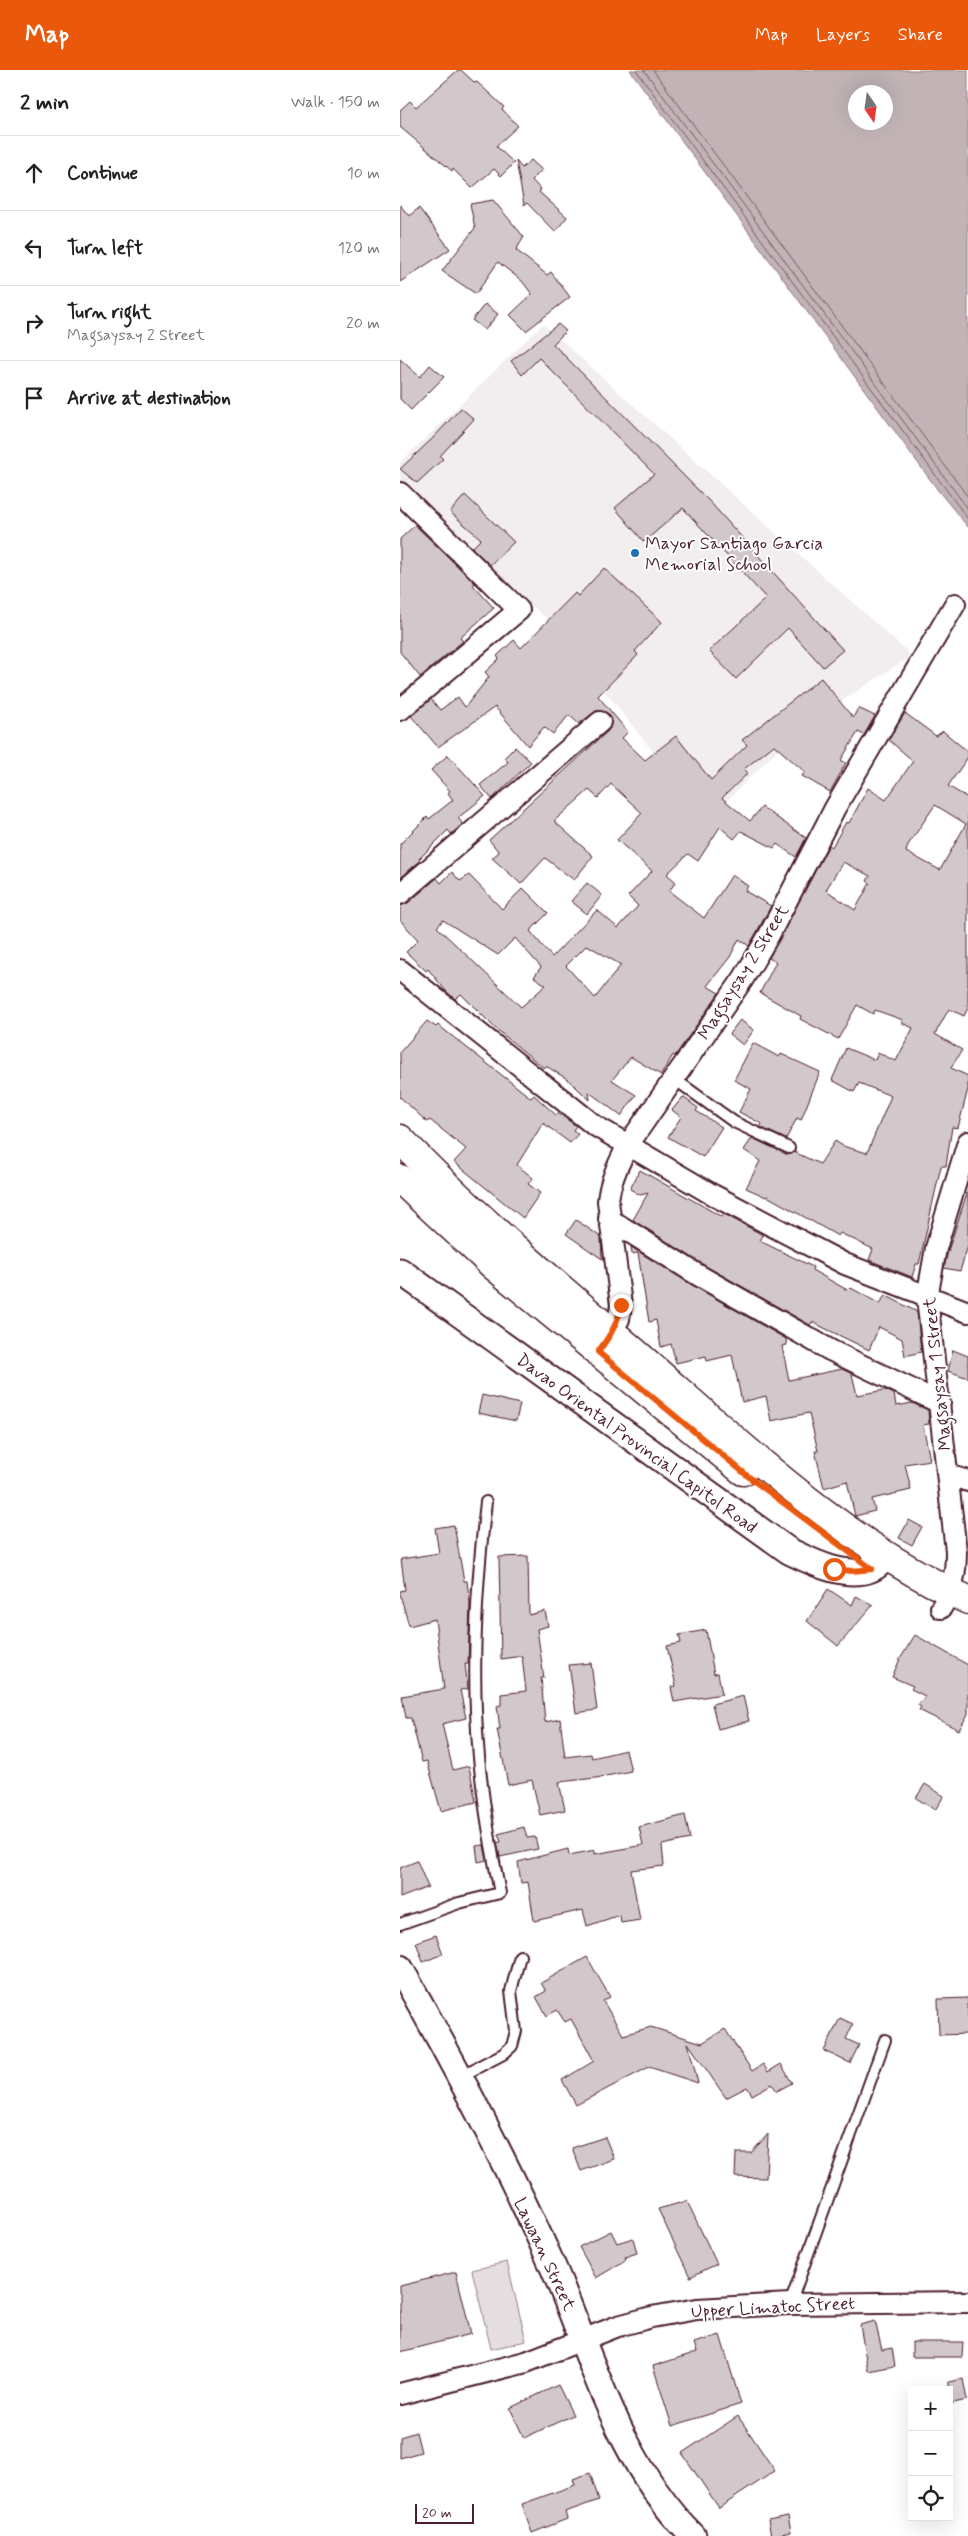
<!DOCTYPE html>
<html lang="en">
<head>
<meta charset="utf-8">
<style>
	:root { --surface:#fff; --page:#f6f6f6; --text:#202124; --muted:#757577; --line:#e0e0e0; --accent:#ea580c }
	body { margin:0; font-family:Mynerve,sans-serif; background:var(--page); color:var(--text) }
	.controls { position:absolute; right:15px; bottom:15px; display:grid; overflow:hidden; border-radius:0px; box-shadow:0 5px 20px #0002 }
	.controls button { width:45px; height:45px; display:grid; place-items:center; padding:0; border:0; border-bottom:1px solid var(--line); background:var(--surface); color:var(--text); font:25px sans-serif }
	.compass { position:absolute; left:448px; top:15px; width:45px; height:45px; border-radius:50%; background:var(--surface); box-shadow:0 5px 20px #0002; rotate:167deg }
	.scale { position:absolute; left:15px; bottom:12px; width:59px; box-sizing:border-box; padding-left:5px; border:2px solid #4a1f2b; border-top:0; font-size:14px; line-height:18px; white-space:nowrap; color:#4a1f2b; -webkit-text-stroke:4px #fff; paint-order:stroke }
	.stop { position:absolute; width:15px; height:15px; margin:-11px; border:4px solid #ea580c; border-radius:50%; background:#fff }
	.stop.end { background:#ea580c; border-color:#fff; box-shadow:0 1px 5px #0008 }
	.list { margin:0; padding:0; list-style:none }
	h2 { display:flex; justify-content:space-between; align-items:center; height:65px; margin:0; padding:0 20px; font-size:21px }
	h2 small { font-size:16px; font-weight:400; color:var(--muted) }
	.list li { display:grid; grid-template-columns:32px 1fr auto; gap:15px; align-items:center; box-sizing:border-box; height:75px; padding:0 20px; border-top:1px solid var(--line) }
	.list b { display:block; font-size:19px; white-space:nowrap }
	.list p { margin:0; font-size:16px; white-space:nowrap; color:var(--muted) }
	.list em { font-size:16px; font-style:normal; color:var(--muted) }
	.icon { flex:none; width:28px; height:28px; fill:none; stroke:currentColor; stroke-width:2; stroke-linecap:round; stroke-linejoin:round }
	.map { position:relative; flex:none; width:568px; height:2466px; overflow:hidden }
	header { display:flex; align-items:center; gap:30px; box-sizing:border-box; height:70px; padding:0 25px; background:var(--accent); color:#fff }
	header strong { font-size:24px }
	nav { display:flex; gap:28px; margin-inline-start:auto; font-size:18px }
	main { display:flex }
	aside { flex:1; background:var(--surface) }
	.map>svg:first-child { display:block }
	.built { fill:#f2eeef }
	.green { fill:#e5dee0; stroke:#987e86 }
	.water { fill:#c1b3b6; stroke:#91787e; fill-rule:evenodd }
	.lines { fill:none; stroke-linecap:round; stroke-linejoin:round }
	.shore { stroke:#7a5a63; stroke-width:1 }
	.building { fill:#d2c7cb; stroke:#4a1f2b; fill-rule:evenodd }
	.service-casing { stroke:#4a1f2b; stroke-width:14 }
	.minor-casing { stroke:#4a1f2b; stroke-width:24 }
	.tertiary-casing { stroke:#4a1f2b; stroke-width:29 }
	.primary-casing { stroke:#4a1f2b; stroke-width:31 }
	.service { stroke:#fff; stroke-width:10 }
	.minor { stroke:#fff; stroke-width:20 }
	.tertiary { stroke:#fff; stroke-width:25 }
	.primary { stroke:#fff; stroke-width:28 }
	.route { stroke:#ea580c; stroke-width:6 }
	.poi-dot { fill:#1f6fb2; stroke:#fff; stroke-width:2 }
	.labels { text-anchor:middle; stroke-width:4; stroke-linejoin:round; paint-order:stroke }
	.poi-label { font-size:18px; fill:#4a1f2b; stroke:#fff; text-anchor:start }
	.street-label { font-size:18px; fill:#4a1f2b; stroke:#fff }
</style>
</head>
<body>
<header>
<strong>Map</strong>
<nav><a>Map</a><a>Layers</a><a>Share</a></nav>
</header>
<main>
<aside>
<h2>2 min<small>Walk · 150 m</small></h2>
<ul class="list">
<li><svg class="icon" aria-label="ahead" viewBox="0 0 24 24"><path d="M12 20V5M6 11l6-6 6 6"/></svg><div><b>Continue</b></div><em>10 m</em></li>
<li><svg class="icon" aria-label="left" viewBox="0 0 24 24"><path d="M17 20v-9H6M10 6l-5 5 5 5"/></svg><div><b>Turn left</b></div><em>120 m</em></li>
<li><svg class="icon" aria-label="right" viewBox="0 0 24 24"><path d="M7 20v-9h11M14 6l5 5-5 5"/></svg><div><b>Turn right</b><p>Magsaysay 2 Street</p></div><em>20 m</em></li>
<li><svg class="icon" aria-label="arrive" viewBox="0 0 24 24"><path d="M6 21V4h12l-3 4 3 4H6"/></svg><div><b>Arrive at destination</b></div></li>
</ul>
</aside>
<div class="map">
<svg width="568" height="2466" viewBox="0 0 568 2466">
	<rect width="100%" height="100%" fill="#fff"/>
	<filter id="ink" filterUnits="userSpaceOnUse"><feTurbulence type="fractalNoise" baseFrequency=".02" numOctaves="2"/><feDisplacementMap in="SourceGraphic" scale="10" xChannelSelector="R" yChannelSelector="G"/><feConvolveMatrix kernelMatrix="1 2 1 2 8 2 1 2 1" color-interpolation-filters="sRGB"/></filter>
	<g filter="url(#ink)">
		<path class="built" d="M 143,254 L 512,586 L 399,658 L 308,750 L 147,549 L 0,416 L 0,393 Z"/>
		<path class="green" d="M 107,2192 L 126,2271 L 91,2279 L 72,2200 Z"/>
		<path class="water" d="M 230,0 L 568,0 L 568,457 L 540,423 ZM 456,22 L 486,22 L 486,52 L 456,52 Z"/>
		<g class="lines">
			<path class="shore" d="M 236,0 L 568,449
				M 244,0 L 568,439
				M 253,0 L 568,427"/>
		</g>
		<path class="building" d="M 58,0 L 61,0 L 75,13 L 77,12 L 104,37 L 102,39 L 118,56 L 96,76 L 114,93 L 101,106 L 94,99 L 72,118 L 53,99 L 52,101 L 0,57 L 0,40 L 10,31 L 16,37 Z
			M 131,90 L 142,100 L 132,110 L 141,120 L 139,122 L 167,147 L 155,162 L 127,133 L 124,135 L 116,91 L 122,98 Z
			M 93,130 L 124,167 L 116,180 L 147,205 L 151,202 L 170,227 L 126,261 L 110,245 L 132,224 L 122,211 L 98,192 L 76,224 L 42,201 L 75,158 L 70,134 Z
			M 0,135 L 9,146 L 19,138 L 50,179 L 0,212 Z
			M 85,234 L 98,244 L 85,260 L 72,250 Z
			M 158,254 L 166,261 L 153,274 L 310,432 L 443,580 L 423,597 L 388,558 L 336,609 L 309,581 L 366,528 L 283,438 L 244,472 L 215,438 L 254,404 L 139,288 L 122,305 L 111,291 Z
			M 0,289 L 20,307 L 30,295 L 44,307 L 11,340 L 0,329 Z
			M 61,338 L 74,349 L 40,386 L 43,389 L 17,413 L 0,399 L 32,369 Z
			M 65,425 L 114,472 L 90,495 L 72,478 L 81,469 L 50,442 Z
			M 15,455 L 75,513 L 73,515 L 94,538 L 60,568 L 63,571 L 20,607 L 0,582 L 0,469 Z
			M 204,498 L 262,552 L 235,581 L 238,585 L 198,626 L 228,662 L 222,668 L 245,690 L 276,666 L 311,710 L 347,675 L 342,670 L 421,608 L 453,648 L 458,638 L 475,646 L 464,665 L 458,662 L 441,690 L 446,693 L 430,722 L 402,706 L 405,702 L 374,675 L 344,699 L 348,703 L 322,728 L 350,751 L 362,737 L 406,768 L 396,787 L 377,774 L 374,778 L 341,761 L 334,769 L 320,757 L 298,791 L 288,784 L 267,804 L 276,812 L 269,821 L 304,848 L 332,805 L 348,816 L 345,821 L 371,836 L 349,876 L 339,869 L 330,887 L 307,916 L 319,923 L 275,986 L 273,985 L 261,1005 L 231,987 L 212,1010 L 236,1025 L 221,1046 L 189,1022 L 190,1030 L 167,1009 L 146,996 L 144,998 L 95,958 L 61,924 L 55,929 L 46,921 L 28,899 L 26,901 L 6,882 L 18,870 L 0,850 L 0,836 L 8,833 L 37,808 L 41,813 L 52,802 L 60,811 L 69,805 L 102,839 L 123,818 L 148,843 L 130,861 L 152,887 L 197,840 L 218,858 L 238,836 L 228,826 L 252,801 L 217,770 L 242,743 L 211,714 L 198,728 L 189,720 L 154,751 L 193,786 L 174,810 L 145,788 L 121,814 L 92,788 L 99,782 L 89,770 L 208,661 L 212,650 L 209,644 L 197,640 L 179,654 L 169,645 L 153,664 L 144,657 L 128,676 L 95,637 L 38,677 L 11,646 L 31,629 L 40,640 L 58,627 L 65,637 L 89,607 L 85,602 L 99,589 L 97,586 L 114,570 L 121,578 L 175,523 L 178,526 ZM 43,850 L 98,885 L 115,868 L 141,897 L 134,907 L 146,915 L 121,937 L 37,857 ZM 187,875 L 221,895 L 195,928 L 166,896 Z
			M 505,643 L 536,666 L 543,661 L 568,682 L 568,687 L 548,716 L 568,728 L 568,938 L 564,946 L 549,939 L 535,964 L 562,980 L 551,998 L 568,1006 L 568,1019 L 558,1058 L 552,1057 L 546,1096 L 541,1096 L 519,1194 L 516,1194 L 512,1207 L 469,1190 L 473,1179 L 440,1163 L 438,1166 L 367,1126 L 366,1127 L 346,1118 L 360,1091 L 344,1080 L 352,1068 L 386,1084 L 394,1082 L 420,1094 L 435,1071 L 443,1076 L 467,1083 L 491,1026 L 459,1013 L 454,1022 L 432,1010 L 446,978 L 475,990 L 478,983 L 496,991 L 513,958 L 502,953 L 503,950 L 475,940 L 473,944 L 457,935 L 438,969 L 400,949 L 401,946 L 360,923 L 376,892 L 369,888 L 429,775 L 432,777 L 446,752 L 449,753 L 468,718 L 486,730 L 513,691 L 489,670 ZM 535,735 L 566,754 L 540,800 L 506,782 L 508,775 ZM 443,792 L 470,806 L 467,811 L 470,813 L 455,840 L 426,820 Z
			M 115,677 L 131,692 L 92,729 L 80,715 L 108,692 L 104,688 Z
			M 48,685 L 85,726 L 58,748 L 63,754 L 51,764 L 48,760 L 19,789 L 20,791 L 0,808 L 0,774 L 27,747 L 29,749 L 53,730 L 48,723 L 50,721 L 31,700 Z
			M 187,813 L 202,825 L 187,844 L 171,831 Z
			M 340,950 L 354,960 L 343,975 L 329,964 Z
			M 27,951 L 36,957 L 38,955 L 131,1028 L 134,1025 L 156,1045 L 158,1043 L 176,1056 L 173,1060 L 178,1064 L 170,1073 L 143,1053 L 117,1095 L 133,1108 L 128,1114 L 140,1123 L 123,1148 L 54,1092 L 66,1079 L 30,1050 L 27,1052 L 0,1027 L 0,982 Z
			M 353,973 L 379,987 L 381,984 L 420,1002 L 401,1050 L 397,1048 L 386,1069 L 360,1057 L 362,1054 L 339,1042 L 351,1019 L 334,1010 Z
			M 283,1027 L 298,1038 L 296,1041 L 322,1057 L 303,1087 L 268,1067 L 281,1047 L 272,1040 Z
			M 240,1100 L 322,1147 L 324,1144 L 363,1165 L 360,1171 L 413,1197 L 412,1200 L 449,1221 L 451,1218 L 480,1234 L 485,1225 L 517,1242 L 521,1282 L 505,1286 L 502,1269 L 479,1257 L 469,1280 L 412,1252 L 410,1255 L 304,1195 L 233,1150 L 248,1123 L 240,1125 L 230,1119 Z
			M 568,1120 L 568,1176 L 560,1201 L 544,1198 L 548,1181 Z
			M 176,1150 L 201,1167 L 202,1189 L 166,1164 Z
			M 231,1177 L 292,1215 L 386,1269 L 387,1275 L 382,1276 L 389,1310 L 442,1299 L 452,1304 L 457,1325 L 485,1320 L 494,1324 L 496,1336 L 512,1333 L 528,1340 L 529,1354 L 523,1355 L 530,1390 L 505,1394 L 511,1420 L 472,1429 L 475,1441 L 455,1446 L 447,1411 L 424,1418 L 415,1381 L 418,1381 L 409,1343 L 371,1351 L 366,1326 L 342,1332 L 332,1285 L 307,1291 L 306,1286 L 276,1293 L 271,1274 L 261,1277 L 256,1250 L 249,1252 L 238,1183 L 232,1184 Z
			M 553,1280 L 568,1286 L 568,1308 L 548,1301 Z
			M 82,1325 L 120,1334 L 116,1351 L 78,1343 Z
			M 509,1450 L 522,1457 L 512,1475 L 499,1468 Z
			M 54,1455 L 64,1511 L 67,1511 L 70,1534 L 68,1594 L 65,1594 L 68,1619 L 60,1620 L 66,1648 L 42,1654 L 53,1700 L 69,1696 L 76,1732 L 41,1741 L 27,1691 L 22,1692 L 11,1648 L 6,1648 L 2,1626 L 44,1619 L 35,1549 L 9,1556 L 0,1524 L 0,1521 L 5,1520 L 1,1489 L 39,1483 L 35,1458 Z
			M 128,1486 L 129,1545 L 145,1541 L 148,1556 L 137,1559 L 144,1608 L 141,1608 L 145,1652 L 160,1649 L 165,1687 L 191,1684 L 192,1688 L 226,1680 L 231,1701 L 196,1708 L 159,1712 L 165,1740 L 140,1745 L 132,1710 L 108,1715 L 97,1659 L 100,1659 L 97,1636 L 101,1635 L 101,1624 L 126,1621 L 122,1586 L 101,1589 L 99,1487 Z
			M 428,1519 L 452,1535 L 456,1526 L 473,1535 L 438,1576 L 407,1551 Z
			M 306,1560 L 314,1604 L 318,1603 L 322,1624 L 274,1632 L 271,1617 L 276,1616 L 267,1576 L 281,1573 L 279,1565 Z
			M 515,1565 L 568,1595 L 568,1644 L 559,1660 L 519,1640 L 521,1637 L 518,1635 L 525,1626 L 511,1619 L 513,1616 L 492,1607 L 500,1589 Z
			M 191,1593 L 197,1640 L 176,1643 L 169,1595 Z
			M 343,1626 L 349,1651 L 318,1659 L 312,1634 Z
			M 525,1714 L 544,1726 L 535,1740 L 516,1728 Z
			M 285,1745 L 290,1769 L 262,1775 L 264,1796 L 231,1800 L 240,1850 L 221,1853 L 220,1845 L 187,1856 L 183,1840 L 134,1851 L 128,1812 L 121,1813 L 118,1792 L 168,1779 L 169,1785 L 195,1780 L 195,1784 L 243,1775 L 239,1757 Z
			M 124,1757 L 127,1768 L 135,1767 L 138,1779 L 100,1787 L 97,1773 L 101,1772 L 98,1764 Z
			M 84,1775 L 87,1790 L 78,1792 L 76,1776 Z
			M 17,1791 L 28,1817 L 0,1828 L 0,1798 Z
			M 36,1865 L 43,1884 L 23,1892 L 16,1872 Z
			M 187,1887 L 210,1927 L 203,1931 L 223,1965 L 251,1957 L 302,1973 L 325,1959 L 352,2001 L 363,1994 L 368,2002 L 381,1994 L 392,2013 L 377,2021 L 372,2014 L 352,2025 L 347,2017 L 326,2028 L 288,1973 L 298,2013 L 249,1997 L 176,2035 L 162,2010 L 194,1991 L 171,1949 L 165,1952 L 157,1940 L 147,1946 L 136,1927 L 146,1921 L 141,1913 Z
			M 568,1928 L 568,1964 L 539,1965 L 538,1929 Z
			M 440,1948 L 453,1954 L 446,1969 L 459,1975 L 450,1993 L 424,1981 Z
			M 368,2064 L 366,2108 L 335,2107 L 336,2083 L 351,2083 Z
			M 205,2067 L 214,2089 L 181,2101 L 172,2078 Z
			M 287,2131 L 317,2194 L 290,2207 L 258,2139 Z
			M 211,2161 L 217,2173 L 233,2168 L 237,2183 L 225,2187 L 226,2190 L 196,2208 L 179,2177 Z
			M 56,2202 L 71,2264 L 0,2282 L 0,2216 Z
			M 475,2251 L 482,2280 L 492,2278 L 495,2296 L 468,2301 L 460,2255 Z
			M 320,2265 L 341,2334 L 272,2356 L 253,2296 L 297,2282 L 294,2273 Z
			M 512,2272 L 563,2272 L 562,2287 L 512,2287 Z
			M 563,2309 L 567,2330 L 549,2334 L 549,2312 Z
			M 158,2315 L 173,2345 L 124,2368 L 110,2338 Z
			M 338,2346 L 375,2401 L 319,2438 L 282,2383 Z
			M 16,2362 L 21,2382 L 0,2388 L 0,2367 Z
			M 190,2403 L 199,2430 L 165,2442 L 167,2449 L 132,2463 L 122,2434 L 175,2415 L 173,2409 Z
			M 388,2446 L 391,2462 L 371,2466 L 368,2450 Z"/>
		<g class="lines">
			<defs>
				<path id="service" d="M 273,1008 L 334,1052 L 389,1078
					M 0,1854 L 59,1833 L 100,1823 C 91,1778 83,1733 79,1687 C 71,1602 76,1517 86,1432
					M 61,2006 L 103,1984 L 112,1976 L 116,1961 L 111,1921 L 120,1886
					M 390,2234 L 485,1970"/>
				<path id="minor" d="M 0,423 L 119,540 L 0,640
					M 0,824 L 200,652
					M 0,900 L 194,1055 L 313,1125 L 445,1194 L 568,1242
					M 209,1149 L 298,1205 L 430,1280 L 540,1333
					M 205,1273 L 219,1249 L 221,1235 L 208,1131 C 210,1110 219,1093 228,1075 L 343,909 L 369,865 L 435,738 L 555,534
					M 548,1405 L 568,1411
					M 541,1538 C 553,1519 556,1503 556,1481 L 527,1228 L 536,1178 L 568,1072
					M 0,2324 L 126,2292 L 218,2256 L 252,2247 L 297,2239 L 390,2234 L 568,2232"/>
				<path id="tertiary" d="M 0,1201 L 389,1481 C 412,1492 445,1509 471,1499 C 477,1497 482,1491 487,1487
					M 0,1898 C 54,1993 105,2090 150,2190 C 192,2285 217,2391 293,2466"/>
				<path id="primary" d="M 0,1069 C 75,1147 157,1215 238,1285 C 341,1375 442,1473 568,1530
					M 0,1109 L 94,1196 L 343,1401"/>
			</defs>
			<use href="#service" class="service-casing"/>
			<use href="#minor" class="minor-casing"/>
			<use href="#tertiary" class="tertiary-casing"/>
			<use href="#primary" class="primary-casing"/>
			<use href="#service" class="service"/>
			<use href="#minor" class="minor"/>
			<use href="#tertiary" class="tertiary"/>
			<use href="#primary" class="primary"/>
		</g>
	</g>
	<g class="lines" filter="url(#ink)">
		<path class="route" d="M 221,1235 C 218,1254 209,1267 198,1282 L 349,1407 L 472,1499 L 452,1501 L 434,1499"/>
	</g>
	<circle class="poi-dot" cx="235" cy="483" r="5"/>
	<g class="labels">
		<g class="poi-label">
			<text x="245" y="479">Mayor Santiago Garcia<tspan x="245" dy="21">Memorial School</tspan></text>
		</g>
		<g class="street-label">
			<text transform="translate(343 902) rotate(-58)" y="6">Magsaysay 2 Street</text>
			<text transform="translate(537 1304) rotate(-96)" y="6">Magsaysay 1 Street</text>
			<text transform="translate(237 1373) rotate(36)" y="6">Davao Oriental Provincial Capitol Road</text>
			<text transform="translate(145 2184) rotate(65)" y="6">Lawaan Street</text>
			<text transform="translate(373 2237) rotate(-3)" y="6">Upper Limatoc Street</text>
		</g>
	</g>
</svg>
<div class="controls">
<button>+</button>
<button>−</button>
<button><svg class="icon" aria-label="locate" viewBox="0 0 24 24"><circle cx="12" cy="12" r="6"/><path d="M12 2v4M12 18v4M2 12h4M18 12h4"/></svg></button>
</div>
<svg class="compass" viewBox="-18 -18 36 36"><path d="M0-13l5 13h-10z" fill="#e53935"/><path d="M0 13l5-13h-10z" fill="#757577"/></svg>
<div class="scale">20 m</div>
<div class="stop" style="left:434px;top:1499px"></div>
<div class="stop end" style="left:221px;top:1235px"></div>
</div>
</main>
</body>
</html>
